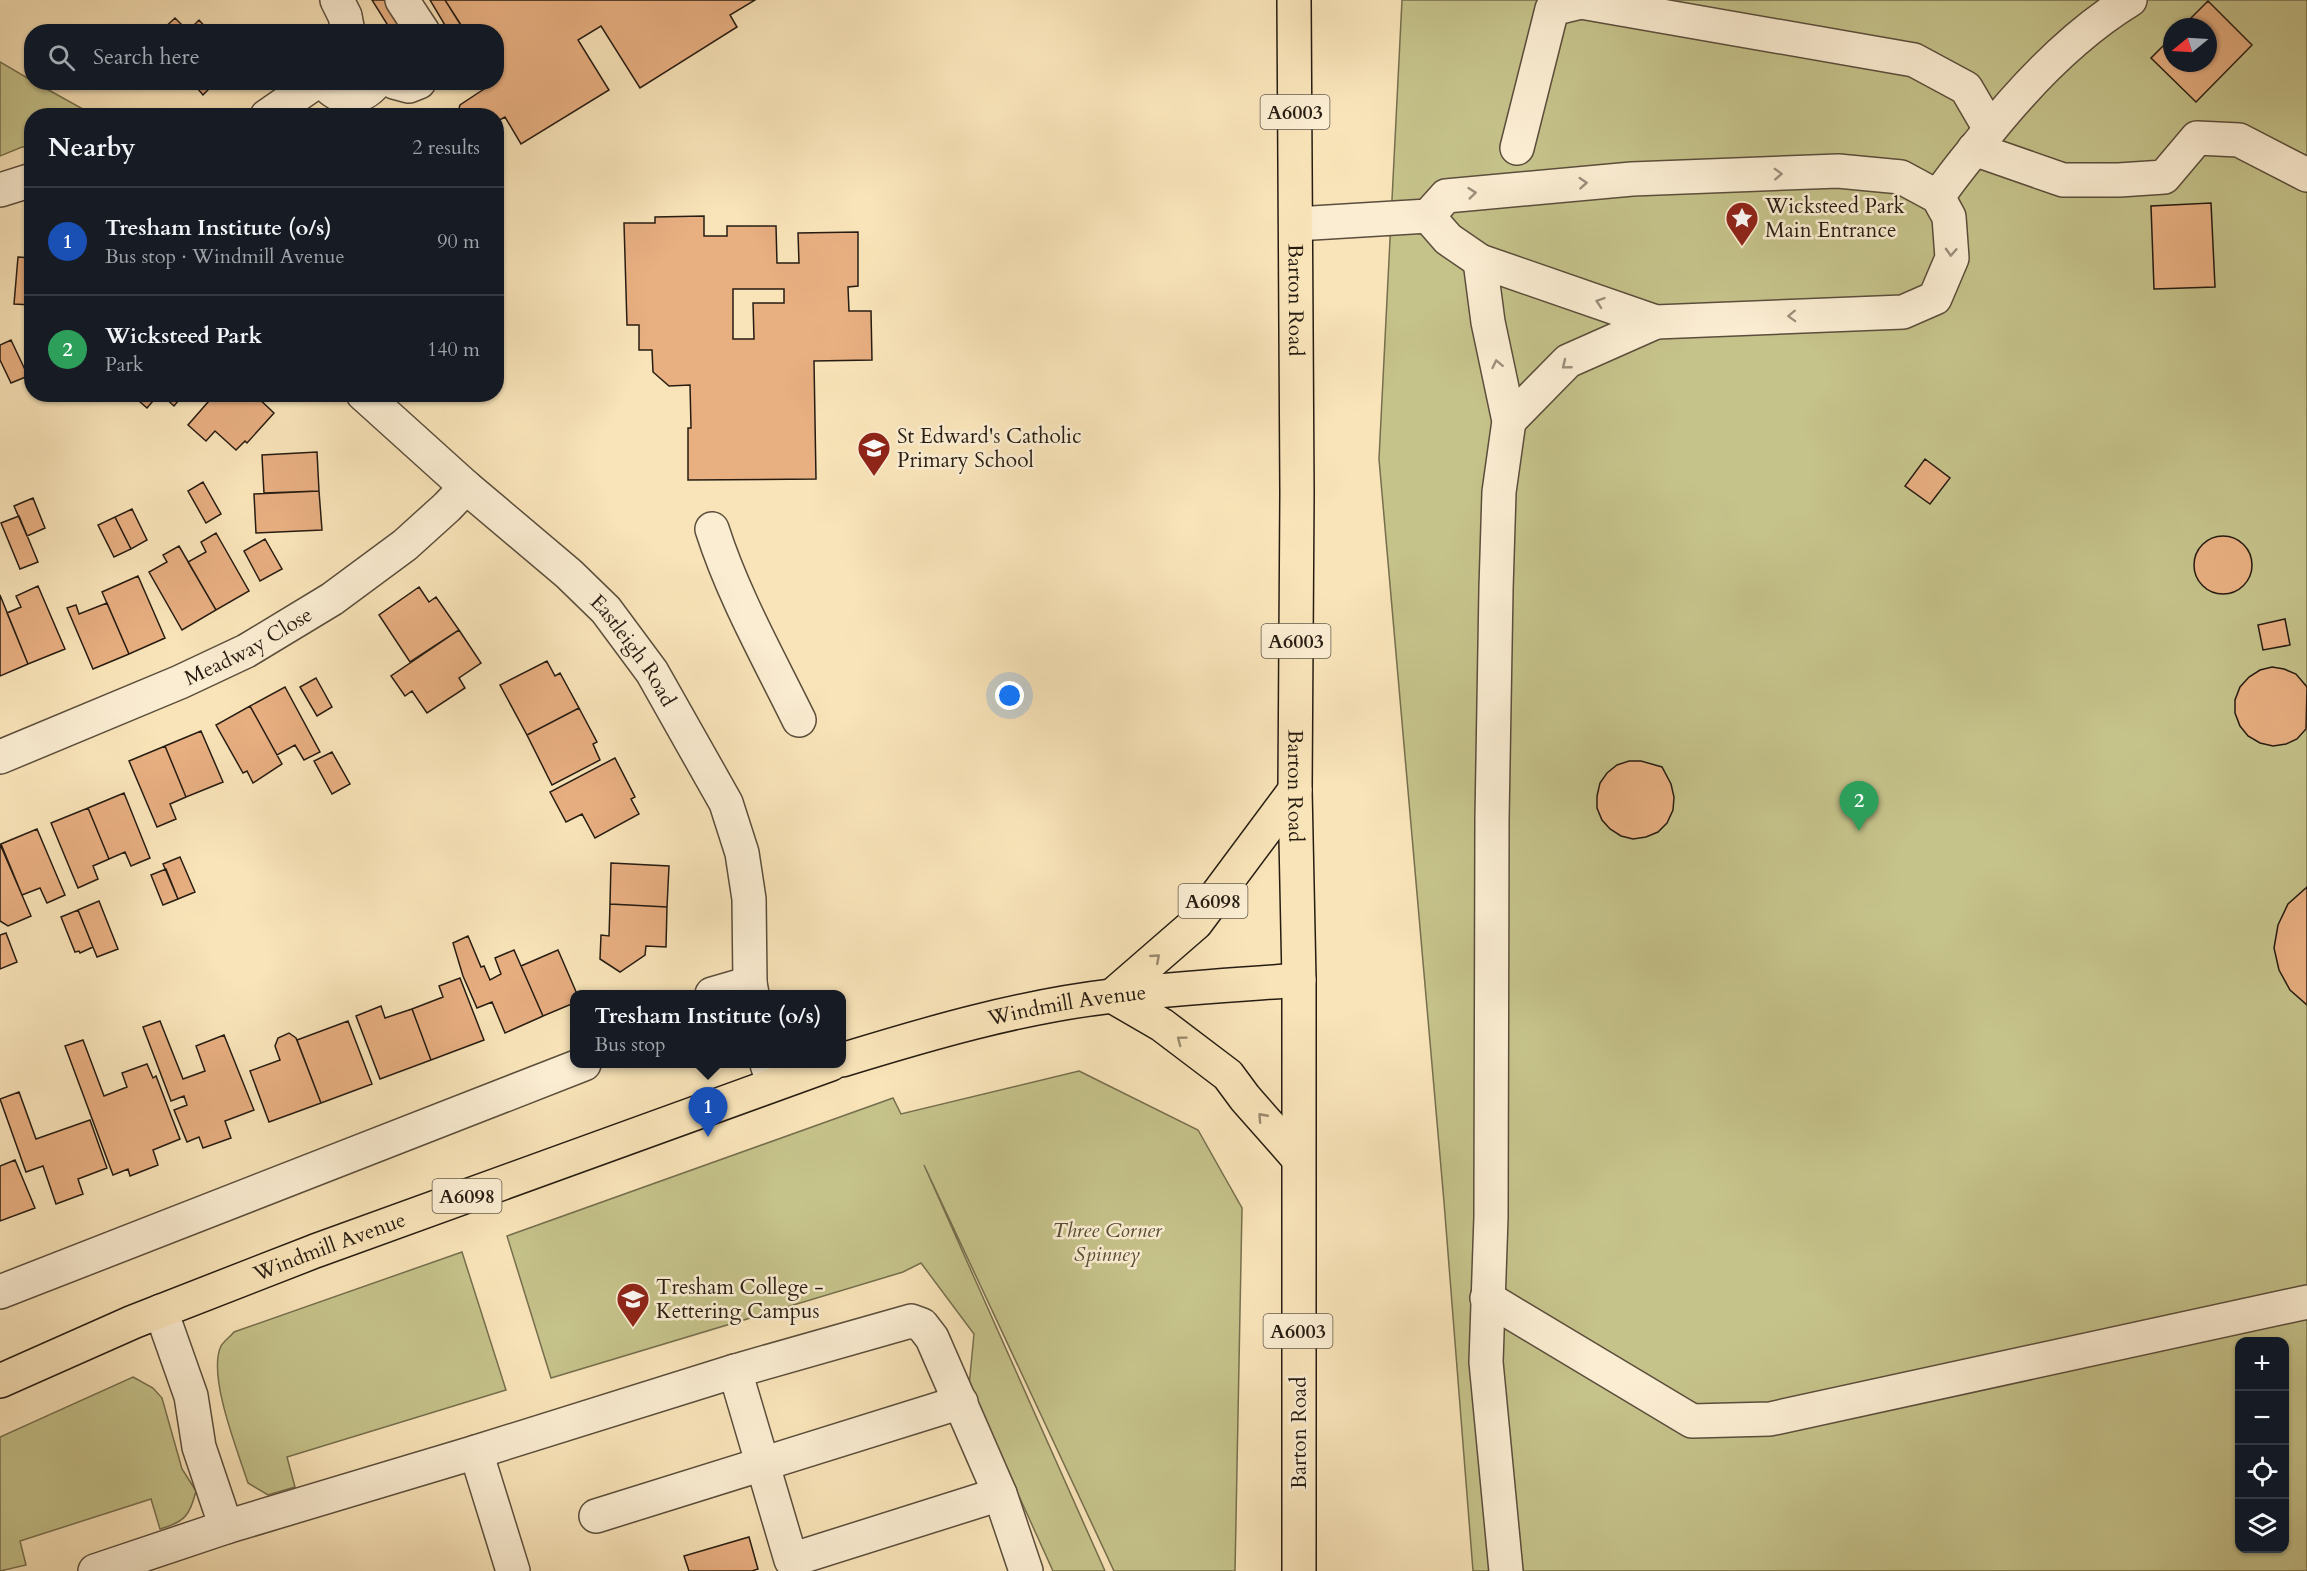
<!DOCTYPE html>
<html lang="en">
<head>
<meta charset="utf-8">
<style>
	:root { --surface:#171b24; --page:#20242c; --text:#f1f3f6; --muted:#9ea1a6; --line:#363941; --accent:#0b8043 }
	body { margin:0; font-family:Cardo,serif; background:var(--page); color:var(--text) }
	.controls { position:absolute; right:18px; bottom:18px; display:grid; overflow:hidden; border-radius:12px; box-shadow:0 2px 4px #0004 }
	.controls button { width:54px; height:54px; display:grid; place-items:center; padding:0; border:0; border-bottom:2px solid var(--line); background:var(--surface); color:var(--text); font:30px sans-serif }
	.compass { position:absolute; left:2163px; top:18px; width:54px; height:54px; border-radius:50%; background:var(--surface); box-shadow:0 2px 4px #0004; rotate:252deg }
	.you { position:absolute; left:1010px; top:696px; width:21px; height:21px; margin:-15px; border:4px solid #fff; border-radius:50%; background:#1a73e8; box-shadow:0 0 0 9px #1a73e833 }
	.badge { display:grid; place-items:center; width:39px; height:39px; border-radius:50%; background:var(--accent); color:#fff; font-size:20px; font-weight:700 }
	.pin { position:absolute; translate:-50% -50px; filter:drop-shadow(0 2px 3px #0008) }
	.pin::after { content:''; position:absolute; top:32px; width:21px; height:18px; background:inherit; clip-path:polygon(0 0,100% 0,50% 100%) }
	.popup { position:absolute; left:570px; top:990px; width:276px; height:78px; box-sizing:border-box; display:grid; place-content:center; border-radius:12px; background:var(--surface); filter:drop-shadow(0 2px 4px #0005); font-size:20px; white-space:nowrap; color:var(--muted) }
	.popup b { font-size:22px; color:var(--text) }
	.popup::after { content:''; position:absolute; left:50%; top:100%; margin-left:-12px; border:12px solid transparent; border-top-color:var(--surface) }
	.list { margin:0; padding:0; list-style:none }
	h2 { display:flex; justify-content:space-between; align-items:center; height:78px; margin:0; padding:0 24px; font-size:26px }
	h2 small { font-size:20px; font-weight:400; color:var(--muted) }
	.list li { display:grid; grid-template-columns:39px 1fr auto; gap:18px; align-items:center; box-sizing:border-box; height:108px; padding:0 24px; border-top:2px solid var(--line) }
	.list b { display:block; font-size:22px; white-space:nowrap }
	.list p { margin:0; font-size:20px; white-space:nowrap; color:var(--muted) }
	.list em { font-size:20px; font-style:normal; color:var(--muted) }
	.icon { flex:none; width:33px; height:33px; fill:none; stroke:currentColor; stroke-width:2; stroke-linecap:round; stroke-linejoin:round }
	.map { position:relative; flex:none; width:2307px; height:1571px; overflow:hidden }
	.search { position:absolute; background:var(--surface); box-shadow:0 2px 4px #0004; left:24px; top:24px; width:480px; height:66px; display:flex; align-items:center; gap:15px; box-sizing:border-box; padding:0 21px; border-radius:24px; color:var(--muted); font-size:22px }
	.panel { position:absolute; background:var(--surface); box-shadow:0 2px 4px #0004; left:24px; top:108px; width:480px; height:294px; border-radius:24px }
	.map>svg:first-child { display:block }
	.green { fill:#c5c28a; stroke:#766f4e; stroke-width:1.5; fill-rule:evenodd }
	.building { fill:#e8af81; stroke:#261c12; stroke-width:1.5; fill-rule:evenodd }
	.lines { fill:none; stroke-linecap:round; stroke-linejoin:round }
	.minor-casing { stroke:#5b4e3c; stroke-width:36 }
	.major-casing { stroke:#261c12; stroke-width:36 }
	.minor { stroke:#fbedd2; stroke-width:33 }
	.major { stroke:#f9e4b9; stroke-width:33 }
	.oneway { stroke:#9b8f7c }
	.oneway2 { stroke:#9a8a6e }
	.labels { text-anchor:middle; stroke-width:5; stroke-linejoin:round; paint-order:stroke }
	.shield { fill:#fbedd2; stroke:#665b4c; stroke-width:1.5 }
	.shield-label { font-size:20px; font-weight:bold; fill:#261c12 }
	.poi-label { font-size:21px; fill:#261c12; stroke:#fbedd2; text-anchor:start }
	.street-label { font-size:21px; fill:#261c12; stroke:#fbedd2 }
	.park-label { font-size:21px; font-style:italic; fill:#564e36; stroke:#fbedd2 }
</style>
</head>
<body>
<div class="map">
<svg width="2307" height="1571" viewBox="0 0 2307 1571">
	<rect width="100%" height="100%" fill="#f9e4b9"/>
	<filter id="stains"><feTurbulence type="fractalNoise" baseFrequency=".00333" numOctaves="4"/><feColorMatrix values="0 0 0 0 .2 0 0 0 0 .09 0 0 0 0 .02 0 0 0 .5 -.17"/></filter>
	<radialGradient id="worn" r=".72"><stop offset=".6" stop-color="#630" stop-opacity="0"/><stop offset="1" stop-color="#630" stop-opacity=".3"/></radialGradient>
	<path class="green" d="M 1402,0 L 2307,0 L 2307,1571 L 1473,1571 L 1444,1202 L 1379,459 ZM 2172,27 L 2208,27 L 2208,63 L 2172,63 ZM 2240,1342 L 2284,1342 L 2284,1548 L 2240,1548 Z
		M 0,62 L 31,80 L 32,82 L 36,83 L 90,113 L 90,115 L 32,116 L 31,147 L 22,147 L 0,156 Z
		M 1079,1071 L 1198,1130 L 1242,1208 L 1235,1571 L 1114,1571 L 924,1165 L 1105,1571 L 1053,1571 L 969,1386 L 974,1334 L 921,1263 L 903,1272 L 551,1378 L 507,1236 L 893,1098 L 901,1114 Z
		M 462,1252 L 506,1390 L 287,1457 L 295,1487 L 268,1495 L 248,1483 C 238,1452 207,1375 221,1346 C 224,1341 230,1337 234,1332 Z
		M 133,1377 L 153,1388 L 162,1398 L 182,1469 L 196,1491 C 190,1515 185,1522 160,1529 L 151,1499 L 20,1541 L 26,1565 L 0,1571 L 0,1437 Z"/>
	<path class="building" d="M 372,0 L 389,0 L 409,32 L 392,32 Z
		M 430,0 L 445,0 L 465,31 L 449,32 Z
		M 445,0 L 755,0 L 730,15 L 737,27 L 640,88 L 601,26 L 578,40 L 609,90 L 521,144 L 505,117 L 496,122 L 496,116 L 457,116 L 460,105 L 484,89 L 486,87 L 484,82 L 496,82 L 496,32 L 465,32 Z
		M 2208,1 L 2252,45 L 2196,102 L 2151,58 L 2172,37 L 2172,63 L 2208,63 L 2208,27 L 2182,27 Z
		M 175,18 L 188,31 L 199,20 L 210,32 L 160,32 Z
		M 192,82 L 216,82 L 203,95 Z
		M 2211,203 L 2215,287 L 2154,289 L 2151,206 Z
		M 704,216 L 704,236 L 727,236 L 727,226 L 776,226 L 777,263 L 799,263 L 798,233 L 858,232 L 858,286 L 848,287 L 849,311 L 871,311 L 872,360 L 814,361 L 816,479 L 688,480 L 688,428 L 691,428 L 690,385 L 669,386 L 653,372 L 652,350 L 639,350 L 639,325 L 627,325 L 624,223 L 655,223 L 655,217 ZM 733,289 L 784,289 L 784,303 L 753,303 L 754,339 L 733,339 Z
		M 18,257 L 32,258 L 32,305 L 14,304 Z
		M 11,340 L 28,376 L 11,383 L 0,360 L 0,345 Z
		M 131,394 L 159,394 L 147,408 Z
		M 161,394 L 184,394 L 174,406 Z
		M 215,394 L 254,394 L 274,413 L 247,443 L 245,441 L 236,450 L 215,431 L 206,441 L 188,425 Z
		M 317,452 L 319,491 L 264,493 L 262,455 Z
		M 1925,459 L 1950,478 L 1930,504 L 1905,486 Z
		M 203,482 L 221,514 L 206,523 L 188,491 Z
		M 319,491 L 322,530 L 256,533 L 254,494 Z
		M 33,498 L 45,528 L 27,536 L 14,506 Z
		M 132,509 L 147,540 L 131,549 L 115,517 Z
		M 19,516 L 38,562 L 20,569 L 1,523 Z
		M 115,517 L 131,549 L 114,557 L 98,525 Z
		M 216,533 L 249,591 L 216,610 L 188,562 L 206,552 L 201,542 Z
		M2194 565a29 29 0 1 1 58 0a29 29 0 1 1-58 0Z
		M 265,539 L 282,569 L 260,581 L 244,551 Z
		M 179,546 L 216,610 L 182,630 L 149,572 L 167,562 L 163,555 Z
		M 138,576 L 165,638 L 129,654 L 102,592 Z
		M 38,586 L 65,649 L 28,664 L 7,613 L 21,607 L 16,596 Z
		M 419,587 L 429,602 L 436,597 L 459,630 L 410,662 L 379,615 Z
		M 0,595 L 28,664 L 0,676 Z
		M 107,603 L 129,654 L 93,669 L 67,608 L 76,605 L 79,614 Z
		M 2285,619 L 2290,645 L 2263,650 L 2258,625 Z
		M 459,630 L 481,663 L 459,678 L 465,688 L 427,713 L 412,691 L 405,696 L 391,676 Z
		M 547,661 L 555,676 L 560,673 L 579,708 L 527,735 L 500,685 Z
		M 2272,667 L 2284,669 L 2296,674 L 2307,687 L 2306,729 L 2297,739 L 2286,744 L 2273,746 L 2260,743 L 2248,736 L 2240,726 L 2235,713 L 2235,700 L 2240,687 L 2249,677 L 2260,670 Z
		M 316,678 L 332,707 L 317,716 L 300,687 Z
		M 285,687 L 320,752 L 304,760 L 295,745 L 277,755 L 250,706 Z
		M 250,706 L 282,764 L 253,783 L 247,771 L 243,773 L 216,725 Z
		M 579,708 L 597,742 L 593,744 L 600,760 L 552,785 L 527,735 Z
		M 201,731 L 223,782 L 186,797 L 165,746 Z
		M 165,746 L 186,797 L 170,804 L 176,819 L 157,827 L 129,761 Z
		M 332,752 L 350,784 L 332,794 L 314,761 Z
		M 615,758 L 635,797 L 631,799 L 639,814 L 595,838 L 582,814 L 566,822 L 550,792 Z
		M 1629,761 L 1641,761 L 1662,767 L 1671,784 L 1674,797 L 1673,810 L 1667,823 L 1658,832 L 1646,837 L 1633,839 L 1621,836 L 1610,829 L 1602,820 L 1597,808 L 1597,796 L 1600,783 L 1607,773 L 1617,765 Z
		M 124,793 L 150,858 L 131,866 L 125,852 L 109,859 L 88,808 Z
		M 88,808 L 109,859 L 93,866 L 98,879 L 78,888 L 51,823 Z
		M 37,829 L 65,895 L 47,903 L 40,888 L 22,895 L 1,844 Z
		M 0,844 L 31,916 L 8,926 L 0,921 Z
		M 180,857 L 195,892 L 178,899 L 163,864 Z
		M 611,863 L 669,866 L 667,907 L 610,904 Z
		M 166,869 L 178,899 L 163,905 L 151,875 Z
		M 2307,887 L 2307,1005 L 2290,990 L 2279,970 L 2274,948 L 2278,925 L 2288,904 Z
		M 99,901 L 118,949 L 97,957 L 78,910 Z
		M 610,904 L 667,907 L 666,947 L 646,946 L 645,955 L 620,972 L 600,959 L 601,935 L 609,936 Z
		M 78,910 L 93,947 L 80,953 L 79,951 L 75,952 L 61,917 Z
		M 6,933 L 17,962 L 0,969 L 0,935 Z
		M 468,936 L 481,967 L 484,966 L 490,980 L 501,974 L 495,958 L 514,950 L 543,1016 L 505,1033 L 492,1002 L 477,1008 L 463,976 L 453,943 Z
		M 558,950 L 577,994 L 574,994 L 574,1003 L 543,1016 L 521,966 Z
		M 460,978 L 484,1040 L 431,1060 L 412,1009 L 443,997 L 439,986 Z
		M 381,1006 L 385,1018 L 412,1009 L 431,1060 L 380,1079 L 356,1016 Z
		M 160,1021 L 183,1079 L 205,1071 L 196,1046 L 224,1035 L 254,1110 L 225,1121 L 231,1138 L 203,1148 L 199,1137 L 187,1142 L 174,1110 L 187,1105 L 184,1096 L 171,1101 L 143,1027 Z
		M 348,1021 L 372,1084 L 321,1103 L 297,1040 Z
		M 289,1033 L 296,1038 L 321,1103 L 269,1122 L 250,1071 L 280,1060 L 275,1046 L 278,1038 Z
		M 83,1040 L 104,1096 L 127,1087 L 122,1073 L 147,1064 L 153,1078 L 156,1076 L 180,1139 L 153,1150 L 158,1165 L 130,1176 L 128,1169 L 113,1175 L 65,1046 Z
		M 19,1092 L 36,1139 L 90,1120 L 107,1168 L 78,1179 L 83,1194 L 56,1204 L 43,1166 L 26,1172 L 0,1099 Z
		M 15,1160 L 35,1208 L 0,1221 L 0,1166 Z
		M 749,1537 L 758,1569 L 752,1571 L 689,1571 L 684,1556 Z"/>
	<g class="lines">
		<defs>
			<g id="minor">
				<path d="M 337,0 L 345,16 L 348,32"/>
				<path d="M 402,0 L 423,32"/>
				<path d="M 325,82 C 338,102 362,100 376,82"/>
				<path d="M 394,82 L 409,86 L 419,82"/>
				<path d="M 267,116 L 316,82"/>
				<path d="M 1517,148 L 1552,9 L 1581,2 L 1914,60 L 1966,88 L 1990,129"/>
				<path d="M 1974,149 L 2063,180 L 2119,180 L 2164,177 L 2197,138 L 2239,140 L 2307,175"/>
				<path d="M 0,190 L 32,180"/>
				<path d="M 1938,197 C 1950,179 1963,163 1977,146 C 2019,92 2071,36 2130,0"/>
				<path d="M 1296,224 L 1428,216 L 1446,196 L 1632,179 L 1838,171 L 1901,177 L 1938,197 L 1949,217 L 1952,258 L 1935,298 L 1903,312 L 1656,322 L 1480,261 L 1448,239 L 1428,216"/>
				<path d="M 1480,261 L 1488,322 L 1509,421 L 1499,492 L 1496,589 L 1492,819 L 1491,1217 L 1486,1362 L 1506,1571"/>
				<path id="s1" d="M 363,394 L 466,487 L 569,574 L 606,610 L 652,672 L 726,803 L 742,853 L 749,899 L 750,983 L 752,994"/>
				<path d="M 1509,421 L 1568,361 L 1656,322"/>
				<path d="M 712,529 C 733,595 768,657 799,720"/>
				<path id="s2" d="M 0,757 L 180,682 L 246,651 L 332,599 L 405,545 L 447,507 L 466,487"/>
				<path d="M 712,994 L 750,983"/>
				<path d="M 767,1064 L 773,1083"/>
				<path d="M 0,1292 L 584,1064"/>
				<path d="M 1487,1298 L 1692,1421 L 1770,1419 L 2307,1302"/>
				<path d="M 735,1371 L 791,1560 L 1000,1494"/>
				<path d="M 476,1452 L 735,1371 L 911,1321 L 922,1325 L 932,1338 L 1000,1494 L 1026,1571"/>
				<path d="M 596,1516 L 961,1402"/>
				<path d="M 226,1527 L 476,1452 L 513,1571"/>
				<path d="M 95,1571 L 226,1527 L 199,1447 L 191,1396 L 161,1311"/>
			</g>
			<g id="major">
				<path id="s3" d="M 1294,0 L 1297,493 L 1295,790 L 1299,980 L 1299,1571"/>
				<path d="M 1112,996 L 1196,923 L 1295,790"/>
				<path d="M 1112,996 L 1162,1025 L 1228,1075 L 1245,1098 L 1297,1157"/>
				<path id="s4" d="M 842,1060 C 930,1033 1019,1007 1112,996 C 1174,988 1237,985 1299,980"/>
				<path id="s5" d="M 0,1381 L 133,1322 L 315,1251 L 831,1064"/>
			</g>
		</defs>
		<use href="#minor" class="minor-casing"/>
		<use href="#major" class="major-casing"/>
		<use href="#minor" class="minor"/>
		<use href="#major" class="major"/>
	</g>
	<defs><path id="oneway-chevron" d="M-2-3.5L2.5 0L-2 3.5" fill="none" stroke-width="1.6" stroke-linecap="round" stroke-linejoin="round" transform="scale(1.5)"/></defs>
	<g class="oneway">
		<use href="#oneway-chevron" transform="translate(1778 174) rotate(-2)"/>
		<use href="#oneway-chevron" transform="translate(1583 183) rotate(-4)"/>
		<use href="#oneway-chevron" transform="translate(1472 193) rotate(-6)"/>
		<use href="#oneway-chevron" transform="translate(1951 252) rotate(93)"/>
		<use href="#oneway-chevron" transform="translate(1600 302) rotate(-161)"/>
		<use href="#oneway-chevron" transform="translate(1792 316) rotate(178)"/>
		<use href="#oneway-chevron" transform="translate(1497 364) rotate(-102)"/>
		<use href="#oneway-chevron" transform="translate(1566 365) rotate(141)"/>
	</g>
	<g class="oneway2">
		<use href="#oneway-chevron" transform="translate(1156 958) rotate(-41)"/>
		<use href="#oneway-chevron" transform="translate(1181 1040) rotate(-143)"/>
		<use href="#oneway-chevron" transform="translate(1262 1117) rotate(-132)"/>
	</g>
	<defs>
		<symbol id="sight-pin" viewBox="-11 -11 22 30"><path d="M0 17L-7.5 6A9.5 9.5 0 1 1 7.5 6Z" fill="#8f2418" stroke="#fbedd2"/><path d="M0-6L1.8-2.2L6-1.7L2.9 1.2L3.7 5.4L0 3.3L-3.7 5.4L-2.9 1.2L-6-1.7L-1.8-2.2Z" fill="#fff"/></symbol>
		<symbol id="school-pin" viewBox="-11 -11 22 30"><path d="M0 17L-7.5 6A9.5 9.5 0 1 1 7.5 6Z" fill="#8f2418" stroke="#fbedd2"/><path d="M0-5L7-2L0 1L-7-2ZM-4 1L0 2.5L4 1V4Q0 6-4 4Z" fill="#fff"/></symbol>
		<symbol id="university-pin" viewBox="-11 -11 22 30"><path d="M0 17L-7.5 6A9.5 9.5 0 1 1 7.5 6Z" fill="#8f2418" stroke="#fbedd2"/><path d="M0-5L7-2L0 1L-7-2ZM-4 1L0 2.5L4 1V4Q0 6-4 4Z" fill="#fff"/></symbol>
	</defs>
	<g fill-rule="evenodd">
		<use href="#sight-pin" x="1723" y="199" width="38" height="52"/>
		<use href="#school-pin" x="855" y="429" width="38" height="52"/>
		<use href="#university-pin" x="614" y="1280" width="38" height="52"/>
	</g>
	<g class="labels">
		<g class="shield">
			<rect x="1260.5" y="95" width="69" height="34" rx="4.5"/>
			<rect x="1261.5" y="624" width="69" height="34" rx="4.5"/>
			<rect x="1178.5" y="884" width="69" height="34" rx="4.5"/>
			<rect x="432.5" y="1179" width="69" height="34" rx="4.5"/>
			<rect x="1263.5" y="1314" width="69" height="34" rx="4.5"/>
		</g>
		<g class="shield-label">
			<text x="1295" y="119">A6003</text>
			<text x="1296" y="648">A6003</text>
			<text x="1213" y="908">A6098</text>
			<text x="467" y="1203">A6098</text>
			<text x="1298" y="1338">A6003</text>
		</g>
		<g class="poi-label">
			<text x="1765" y="213">Wicksteed Park<tspan x="1765" dy="24">Main Entrance</tspan></text>
			<text x="897" y="443">St Edward's Catholic<tspan x="897" dy="24">Primary School</tspan></text>
			<text x="656" y="1294">Tresham College -<tspan x="656" dy="24">Kettering Campus</tspan></text>
		</g>
		<g class="street-label">
			<text dy="7" stroke="none"><textPath href="#s3" startOffset="300">Barton Road</textPath></text>
			<text dy="7" stroke="none"><textPath href="#s2" startOffset="272">Meadway Close</textPath></text>
			<text dy="7" stroke="none"><textPath href="#s1" startOffset="374">Eastleigh Road</textPath></text>
			<text dy="7" stroke="none"><textPath href="#s3" startOffset="786">Barton Road</textPath></text>
			<text dy="7" stroke="none"><textPath href="#s4" startOffset="232">Windmill Avenue</textPath></text>
			<text dy="7" stroke="none"><textPath href="#s5" startOffset="356">Windmill Avenue</textPath></text>
			<text transform="translate(1299 1433) rotate(-90)" y="7">Barton Road</text>
		</g>
		<g class="park-label">
			<text x="1107" y="1237">Three Corner<tspan x="1107" dy="24">Spinney</tspan></text>
		</g>
	</g>
	<rect width="100%" height="100%" filter="url(#stains)"/>
	<rect width="100%" height="100%" fill="url(#worn)"/>
</svg>
<div class="controls">
<button>+</button>
<button>−</button>
<button><svg class="icon" aria-label="locate" viewBox="0 0 24 24"><circle cx="12" cy="12" r="6"/><path d="M12 2v4M12 18v4M2 12h4M18 12h4"/></svg></button>
<button><svg class="icon" aria-label="layers" viewBox="0 0 24 24"><path d="M12 4l9 5-9 5-9-5zM3 14l9 5 9-5"/></svg></button>
</div>
<svg class="compass" viewBox="-18 -18 36 36"><path d="M0-13l5 13h-10z" fill="#e53935"/><path d="M0 13l5-13h-10z" fill="#9ea1a6"/></svg>
<div class="you"></div>
<div class="pin badge" style="left:708px;top:1137px;background:#1a4fb4">1</div>
<div class="popup"><b>Tresham Institute (o/s)</b>Bus stop</div>
<div class="pin badge" style="left:1859px;top:831px;background:#2e9e5b">2</div>
<div class="search"><svg class="icon" aria-label="search" viewBox="0 0 24 24"><circle cx="10" cy="10" r="6"/><path d="M15 15l6 6"/></svg>Search here</div>
<section class="panel">
<h2>Nearby<small>2 results</small></h2>
<ul class="list">
<li><span class="badge" style="background:#1a4fb4">1</span><div><b>Tresham Institute (o/s)</b><p>Bus stop · Windmill Avenue</p></div><em>90 m</em></li>
<li><span class="badge" style="background:#2e9e5b">2</span><div><b>Wicksteed Park</b><p>Park</p></div><em>140 m</em></li>
</ul>
</section>
</div>
</body>
</html>
